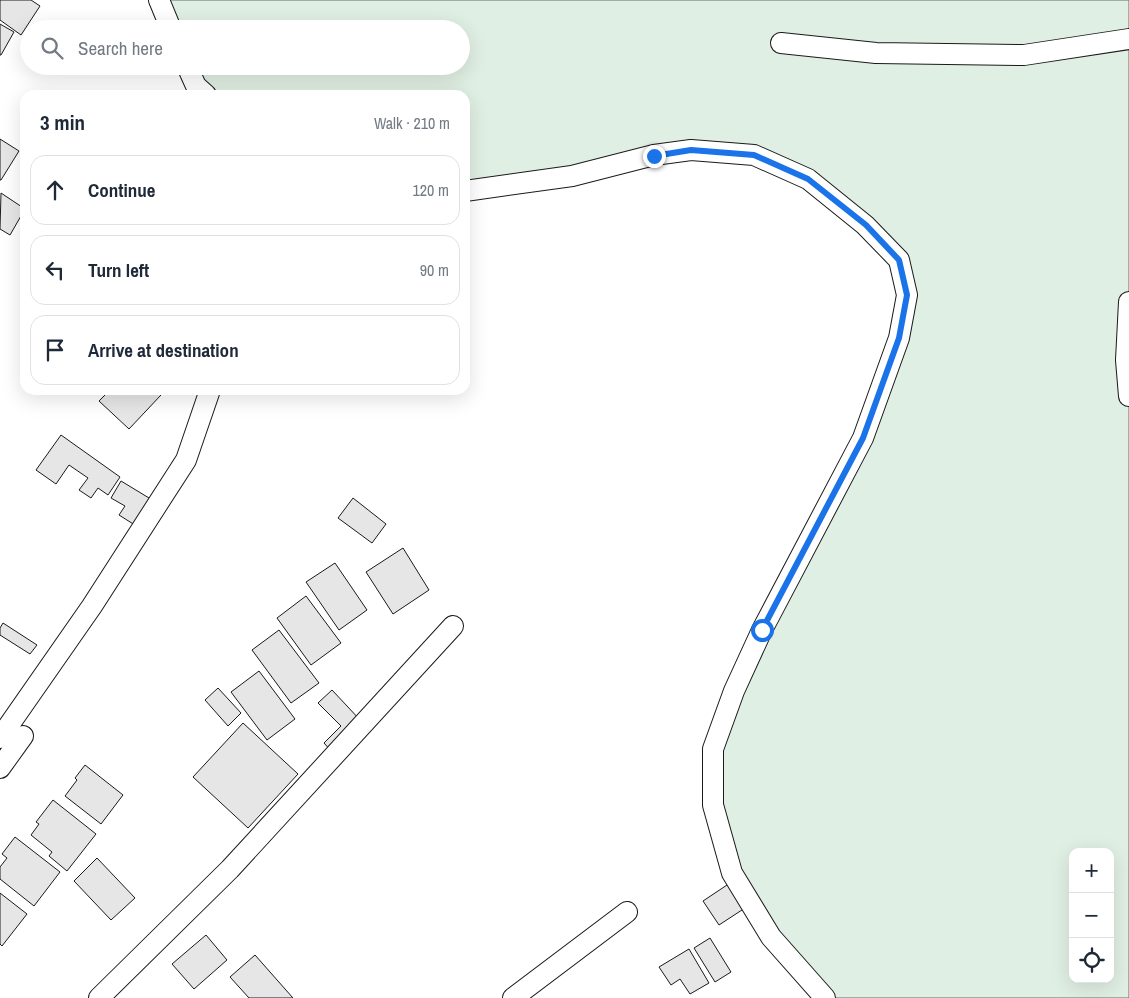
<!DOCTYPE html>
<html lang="en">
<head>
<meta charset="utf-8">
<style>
	:root { --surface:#fff; --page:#f6f6f7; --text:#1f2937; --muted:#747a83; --line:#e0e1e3 }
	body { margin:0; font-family:"Archivo Narrow",sans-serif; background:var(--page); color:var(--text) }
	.controls { position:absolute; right:15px; bottom:15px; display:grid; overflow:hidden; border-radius:10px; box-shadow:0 5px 20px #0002 }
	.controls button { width:45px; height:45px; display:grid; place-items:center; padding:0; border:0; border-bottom:1px solid var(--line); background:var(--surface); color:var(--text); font:25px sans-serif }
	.stop { position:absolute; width:15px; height:15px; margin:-11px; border:4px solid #1a73e8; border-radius:50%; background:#fff }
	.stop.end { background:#1a73e8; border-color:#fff; box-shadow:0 1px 5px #0008 }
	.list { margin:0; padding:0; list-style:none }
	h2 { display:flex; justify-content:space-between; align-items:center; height:65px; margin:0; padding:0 20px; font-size:21px }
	h2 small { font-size:16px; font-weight:400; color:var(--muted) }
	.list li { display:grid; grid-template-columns:32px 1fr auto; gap:15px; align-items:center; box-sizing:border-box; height:70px; margin:0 10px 10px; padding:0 10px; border:1px solid var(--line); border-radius:15px }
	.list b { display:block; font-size:19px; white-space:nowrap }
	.list em { font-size:16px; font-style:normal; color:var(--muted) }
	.icon { flex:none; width:28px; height:28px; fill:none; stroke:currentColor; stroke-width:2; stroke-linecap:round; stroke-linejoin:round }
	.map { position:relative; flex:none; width:1129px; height:998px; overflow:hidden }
	.search { position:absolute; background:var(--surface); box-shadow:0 5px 20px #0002; left:20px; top:20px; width:450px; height:55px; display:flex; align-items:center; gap:12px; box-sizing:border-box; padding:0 18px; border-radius:28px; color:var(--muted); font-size:19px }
	.panel { position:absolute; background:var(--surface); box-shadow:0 5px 20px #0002; left:20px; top:90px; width:450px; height:305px; border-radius:15px }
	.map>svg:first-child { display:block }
	.green { fill:#e0efe3; stroke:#6a6a6a; fill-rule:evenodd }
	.building { fill:#e6e6e6; stroke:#1a1a1a }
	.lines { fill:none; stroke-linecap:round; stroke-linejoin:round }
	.street-casing { stroke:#1a1a1a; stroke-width:22 }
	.street { stroke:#fff; stroke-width:20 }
	.route { stroke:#1a73e8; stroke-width:6 }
</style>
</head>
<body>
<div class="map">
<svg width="1129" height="998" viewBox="0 0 1129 998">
	<rect width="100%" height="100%" fill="#fff"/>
	<path class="green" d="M 159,0 L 1129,0 L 1129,998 L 825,998 L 732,873 L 713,749 L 863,438 L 899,338 L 899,260 L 865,225 L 754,155 L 691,150 L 465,191 L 465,95 L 206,95 L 187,66 L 461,66 L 461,29 L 171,29 ZM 1073,852 L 1110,852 L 1110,979 L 1073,979 Z"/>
	<path class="building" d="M 0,0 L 31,0 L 40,6 L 21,35 L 0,20 Z
		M 0,24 L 14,32 L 1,55 L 0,55 Z
		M 0,139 L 19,151 L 1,180 L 0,180 Z
		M 1,193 L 25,209 L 10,235 L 0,229 Z
		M 110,390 L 155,390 L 161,395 L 129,429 L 99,401 Z
		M 61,435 L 120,477 L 108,495 L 98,488 L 91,498 L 79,490 L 88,478 L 69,465 L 56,484 L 36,470 Z
		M 121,481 L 154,501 L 138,527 L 119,515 L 125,506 L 111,498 Z
		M 353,498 L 386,524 L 372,543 L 338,518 Z
		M 403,548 L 429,590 L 393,614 L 366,572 Z
		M 335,563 L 367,610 L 339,630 L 306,582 Z
		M 306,596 L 341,643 L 311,665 L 277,618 Z
		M 3,623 L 37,645 L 30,654 L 0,635 L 0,628 Z
		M 279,630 L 319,683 L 291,703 L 252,650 Z
		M 259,671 L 295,719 L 267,740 L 231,692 Z
		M 218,688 L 241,713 L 228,726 L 205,700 Z
		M 332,690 L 362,722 L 332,752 L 324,743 L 341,726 L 318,703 Z
		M 243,723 L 298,774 L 248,828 L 193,777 Z
		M 85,765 L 123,795 L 101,824 L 65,796 L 77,780 L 75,778 Z
		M 53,800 L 96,834 L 67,871 L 49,856 L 52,852 L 31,835 L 39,824 L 36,822 Z
		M 15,837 L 60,872 L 34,906 L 0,879 L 0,867 L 7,858 L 2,854 Z
		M 97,858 L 135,898 L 111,920 L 74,881 Z
		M 730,883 L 745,908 L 719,925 L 703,901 Z
		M 0,893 L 27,914 L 2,946 L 0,944 Z
		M 206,935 L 227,960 L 194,989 L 172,964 Z
		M 710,938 L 731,972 L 715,982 L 694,948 Z
		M 689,949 L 709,983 L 690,994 L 680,979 L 671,985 L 659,967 Z
		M 255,955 L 293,998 L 249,998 L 230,977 Z"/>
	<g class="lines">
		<defs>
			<path id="street" d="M 159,0 L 171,29
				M 781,43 L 876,53 L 1024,55 L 1129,39
				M 187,66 L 196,86 L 206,95
				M 465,191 L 572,176 L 654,155 L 691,150 L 754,155 L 808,179 L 865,225 L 899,260 L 907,295 L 899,338 L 863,438 L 762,630 L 734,691 L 713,749 L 713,805 L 732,873 L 771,937 L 825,998
				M 1129,302 L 1126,360 L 1129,396
				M 0,738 L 92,606 L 186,460 L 210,390
				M 0,768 L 23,736
				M 99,998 L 230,869 L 453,626
				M 513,998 L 627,912"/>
		</defs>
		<use href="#street" class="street-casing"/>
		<use href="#street" class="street"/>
	</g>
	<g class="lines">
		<path class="route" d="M 654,156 L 691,150 L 754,155 L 808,179 L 866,225 L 899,260 L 907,295 L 899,338 L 863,438 L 762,630"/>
	</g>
</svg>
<div class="controls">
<button>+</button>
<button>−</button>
<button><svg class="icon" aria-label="locate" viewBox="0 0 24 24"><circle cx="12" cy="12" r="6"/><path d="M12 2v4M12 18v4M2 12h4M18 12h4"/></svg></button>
</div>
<div class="stop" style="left:762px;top:630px"></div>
<div class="stop end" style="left:654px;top:156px"></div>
<div class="search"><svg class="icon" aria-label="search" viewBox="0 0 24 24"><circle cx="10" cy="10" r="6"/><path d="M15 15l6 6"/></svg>Search here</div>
<section class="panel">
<h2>3 min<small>Walk · 210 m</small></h2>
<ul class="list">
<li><svg class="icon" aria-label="ahead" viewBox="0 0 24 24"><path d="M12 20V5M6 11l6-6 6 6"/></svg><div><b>Continue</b></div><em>120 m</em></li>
<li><svg class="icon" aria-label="left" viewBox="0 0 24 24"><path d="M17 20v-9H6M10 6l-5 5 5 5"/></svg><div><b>Turn left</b></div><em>90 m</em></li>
<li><svg class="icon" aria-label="arrive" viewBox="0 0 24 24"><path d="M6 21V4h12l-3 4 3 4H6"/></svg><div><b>Arrive at destination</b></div></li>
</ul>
</section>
</div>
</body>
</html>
